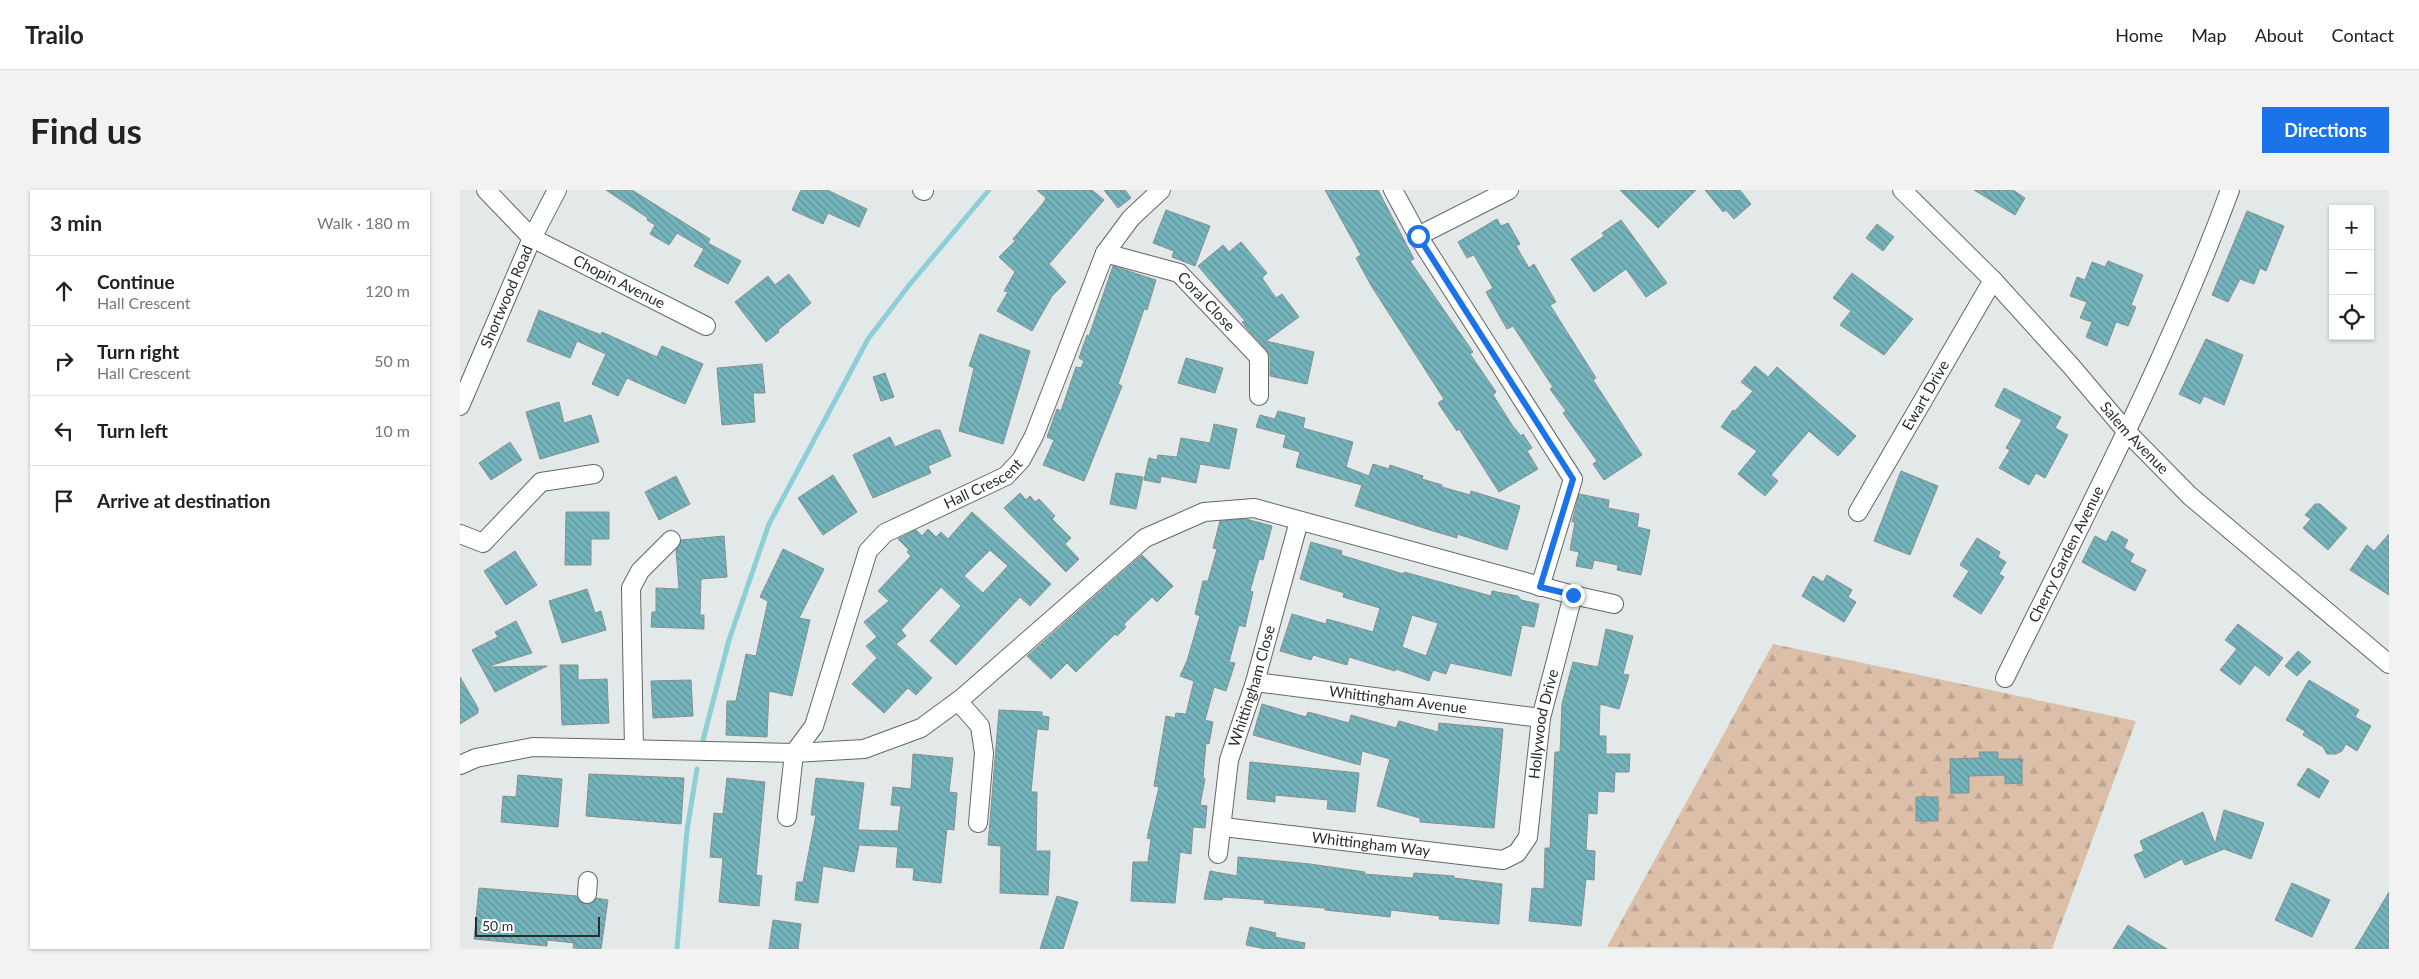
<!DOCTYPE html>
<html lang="en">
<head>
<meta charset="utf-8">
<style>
	:root { --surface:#fff; --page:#f2f2f2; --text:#222; --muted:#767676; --line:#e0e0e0; --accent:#1a73e8 }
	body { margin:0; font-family:Lato,sans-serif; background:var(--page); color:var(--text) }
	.controls { position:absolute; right:15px; top:15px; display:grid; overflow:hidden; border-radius:0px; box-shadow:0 1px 4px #0004 }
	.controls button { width:45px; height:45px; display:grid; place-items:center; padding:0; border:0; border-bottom:1px solid var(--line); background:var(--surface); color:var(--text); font:25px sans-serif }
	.scale { position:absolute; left:15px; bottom:12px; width:125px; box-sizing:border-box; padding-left:5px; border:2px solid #2b2d2d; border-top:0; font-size:14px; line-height:18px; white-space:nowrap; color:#2b2d2d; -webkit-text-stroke:4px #fff; paint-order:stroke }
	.stop { position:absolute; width:15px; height:15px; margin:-11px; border:4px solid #1a73e8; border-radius:50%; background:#fff }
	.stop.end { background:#1a73e8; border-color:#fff; box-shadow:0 1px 5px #0008 }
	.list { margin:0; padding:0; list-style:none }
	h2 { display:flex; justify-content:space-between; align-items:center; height:65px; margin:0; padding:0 20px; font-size:21px }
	h2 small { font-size:16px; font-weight:400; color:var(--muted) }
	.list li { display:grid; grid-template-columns:32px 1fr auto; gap:15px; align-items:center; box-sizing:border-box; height:70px; padding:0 20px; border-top:1px solid var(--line) }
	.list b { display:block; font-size:19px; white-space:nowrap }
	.list p { margin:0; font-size:16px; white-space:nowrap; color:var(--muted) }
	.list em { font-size:16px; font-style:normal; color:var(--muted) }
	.icon { flex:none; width:28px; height:28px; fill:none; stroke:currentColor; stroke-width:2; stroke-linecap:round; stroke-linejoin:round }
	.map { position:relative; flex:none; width:1929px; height:759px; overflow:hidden; border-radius:0px }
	header { display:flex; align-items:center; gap:30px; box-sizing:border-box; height:70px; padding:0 25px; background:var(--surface); border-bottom:1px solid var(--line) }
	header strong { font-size:24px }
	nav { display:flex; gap:28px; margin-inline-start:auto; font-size:18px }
	.intro { display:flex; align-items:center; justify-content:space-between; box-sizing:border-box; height:120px; padding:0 30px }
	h1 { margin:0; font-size:35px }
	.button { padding:12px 22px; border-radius:0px; background:var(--accent); color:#fff; font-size:18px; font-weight:700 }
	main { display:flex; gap:30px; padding:0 30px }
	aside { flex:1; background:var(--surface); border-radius:0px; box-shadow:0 1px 4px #0004 }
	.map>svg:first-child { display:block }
	.forest { fill:url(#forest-firs) }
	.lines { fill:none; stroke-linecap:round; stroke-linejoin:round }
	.stream { stroke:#8ecfd7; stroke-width:5 }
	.building { fill:url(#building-back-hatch); stroke:#898f8f; fill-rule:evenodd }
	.minor-casing { stroke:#626767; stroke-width:20 }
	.minor { stroke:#fff; stroke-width:18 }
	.route { stroke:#1a73e8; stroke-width:6 }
	.labels { text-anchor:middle; stroke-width:5; stroke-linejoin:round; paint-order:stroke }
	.street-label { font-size:15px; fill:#2b2d2d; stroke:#fff }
</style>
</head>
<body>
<header>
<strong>Trailo</strong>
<nav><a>Home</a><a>Map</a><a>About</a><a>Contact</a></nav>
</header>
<div class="intro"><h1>Find us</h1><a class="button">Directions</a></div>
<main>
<aside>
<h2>3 min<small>Walk · 180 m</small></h2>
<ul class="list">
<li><svg class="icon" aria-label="ahead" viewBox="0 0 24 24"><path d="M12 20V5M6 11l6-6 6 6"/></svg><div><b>Continue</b><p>Hall Crescent</p></div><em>120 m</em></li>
<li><svg class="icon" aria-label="right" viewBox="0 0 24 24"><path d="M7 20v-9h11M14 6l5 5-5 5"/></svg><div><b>Turn right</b><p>Hall Crescent</p></div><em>50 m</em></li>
<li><svg class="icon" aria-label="left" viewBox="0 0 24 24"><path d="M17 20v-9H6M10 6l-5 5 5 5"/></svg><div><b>Turn left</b></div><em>10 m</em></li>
<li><svg class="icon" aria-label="arrive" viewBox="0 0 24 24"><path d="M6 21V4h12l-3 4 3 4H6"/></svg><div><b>Arrive at destination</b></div></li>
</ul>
</aside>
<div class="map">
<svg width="1929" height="759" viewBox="0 0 1929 759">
	<defs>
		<pattern id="forest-firs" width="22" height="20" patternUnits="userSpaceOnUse" patternTransform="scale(1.25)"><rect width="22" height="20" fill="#dcbfa9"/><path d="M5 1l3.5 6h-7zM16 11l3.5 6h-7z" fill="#bda492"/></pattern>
		<pattern id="building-back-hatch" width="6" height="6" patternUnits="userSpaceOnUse" patternTransform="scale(1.25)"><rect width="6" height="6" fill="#74b4bc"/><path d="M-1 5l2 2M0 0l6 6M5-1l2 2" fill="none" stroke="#5f9399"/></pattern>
	</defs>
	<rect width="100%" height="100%" fill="#e3e9e9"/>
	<path class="forest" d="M 1313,454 L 1676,531 L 1592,759 L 1147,757 Z"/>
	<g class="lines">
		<path class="stream" d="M 243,550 L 269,450 L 309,334 L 408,149 L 450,94 L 529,0
			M 217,759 L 227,640 L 237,579"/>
	</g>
	<path class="building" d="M 146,0 L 172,0 L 250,49 L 248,53 L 281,71 L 268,94 L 234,76 L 244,59 L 217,43 L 209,55 L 190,44 L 195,35 L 187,30 L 188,28 Z
		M 341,0 L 367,0 L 407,19 L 399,37 L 368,23 L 363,34 L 332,20 Z
		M 577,0 L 632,0 L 644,10 L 589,74 L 606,92 L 592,106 L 572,141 L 537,121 L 548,102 L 544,101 L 555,82 L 539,67 L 555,51 L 553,49 L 584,12 L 586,8 Z
		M 644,0 L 665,0 L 671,8 L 658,18 Z
		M 865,0 L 918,0 L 954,69 L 950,71 L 1013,162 L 1010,164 L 1036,202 L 1033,205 L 1052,235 L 1061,246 L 1063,244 L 1072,258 L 1067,261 L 1078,279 L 1039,302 L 999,239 L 997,241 L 978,213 L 984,209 L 912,97 L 896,68 L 901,65 Z
		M 1160,0 L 1236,0 L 1198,38 Z
		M 1245,0 L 1280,0 L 1291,14 L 1274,29 L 1266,20 L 1263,22 Z
		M 1514,0 L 1553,0 L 1565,8 L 1555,25 Z
		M 706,20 L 750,36 L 735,76 L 712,67 L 714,61 L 693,53 Z
		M 1787,21 L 1824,36 L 1806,81 L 1800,78 L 1794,94 L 1780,89 L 1768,112 L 1752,105 Z
		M 1037,29 L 1041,36 L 1048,33 L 1060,54 L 1056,56 L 1069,78 L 1074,74 L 1096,112 L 1090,115 L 1136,188 L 1133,190 L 1182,265 L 1144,290 L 1133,274 L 1137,271 L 1103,223 L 1106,221 L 1090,199 L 1093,197 L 1053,136 L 1047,139 L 1026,102 L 1033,98 L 1014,65 L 1007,68 L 998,52 Z
		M 1161,30 L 1207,93 L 1186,107 L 1166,79 L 1134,102 L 1111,69 L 1144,46 L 1142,43 Z
		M 1417,34 L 1434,47 L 1423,61 L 1406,48 Z
		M 781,52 L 807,83 L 802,88 L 816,108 L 822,104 L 839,127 L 806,151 L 854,162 L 847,194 L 810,186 L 810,167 L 807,160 L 790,142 L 782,132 L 785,131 L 738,76 L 763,55 L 769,62 Z
		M 1648,71 L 1683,85 L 1671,115 L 1676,117 L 1668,136 L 1656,132 L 1647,156 L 1626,147 L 1632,132 L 1620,128 L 1627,112 L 1610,106 L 1617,87 L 1625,90 L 1632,72 L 1645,77 Z
		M 653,76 L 696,90 L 687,120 L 684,119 L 668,166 L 658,194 L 662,196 L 624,291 L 583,275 L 594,250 L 587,247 L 597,219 L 601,221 L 616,177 L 621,178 L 624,171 L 619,168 L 627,145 L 629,146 Z
		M 1392,83 L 1453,129 L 1424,165 L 1380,135 L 1391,121 L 1373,108 Z
		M 329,84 L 351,113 L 318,140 L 319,142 L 306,152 L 275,112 L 308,86 L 315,95 Z
		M 79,120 L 141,145 L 142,142 L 197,167 L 202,156 L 243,174 L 225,214 L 167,188 L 158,206 L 132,194 L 146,164 L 117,151 L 110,168 L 67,151 Z
		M 520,144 L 570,161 L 543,254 L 499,241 L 514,178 L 509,176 Z
		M 1746,149 L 1783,165 L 1764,215 L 1744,206 L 1740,214 L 1719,204 Z
		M 726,168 L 763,178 L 755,203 L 718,193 Z
		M 302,174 L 305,203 L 293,203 L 295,232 L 262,235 L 257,178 Z
		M 1295,176 L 1308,187 L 1317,177 L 1396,246 L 1378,266 L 1349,241 L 1311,285 L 1318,291 L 1305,306 L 1278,284 L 1297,261 L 1261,237 L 1273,220 L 1275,221 L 1293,201 L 1281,192 Z
		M 425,183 L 434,207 L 421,211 L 413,187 Z
		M 1544,198 L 1601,227 L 1595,238 L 1608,245 L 1585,288 L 1576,283 L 1569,295 L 1539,278 L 1550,260 L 1546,258 L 1562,230 L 1535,216 Z
		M 99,212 L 104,233 L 131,225 L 139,252 L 80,269 L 66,222 Z
		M 818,221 L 845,228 L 843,238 L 893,252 L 886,277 L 909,286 L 913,274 L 929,279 L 930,275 L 963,286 L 962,289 L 982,295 L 982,297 L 1010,305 L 1011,301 L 1060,316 L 1047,360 L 997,344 L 997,348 L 973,341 L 895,316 L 902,295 L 836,277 L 840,262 L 823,257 L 826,245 L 796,237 L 800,225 L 815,229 Z
		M 754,234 L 777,239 L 769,279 L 740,274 L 736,293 L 701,286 L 700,293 L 684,290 L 689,268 L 697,270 L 698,265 L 717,267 L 721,248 L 750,253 Z
		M 475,240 L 480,240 L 491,266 L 468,276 L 471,283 L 413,308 L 393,265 L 430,247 L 435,257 Z
		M 50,252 L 62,270 L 31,290 L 19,273 Z
		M 1441,281 L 1478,296 L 1450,365 L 1414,351 Z
		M 656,283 L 683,287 L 676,319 L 650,314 Z
		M 373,285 L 397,322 L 363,345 L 338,308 Z
		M 216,286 L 230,314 L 199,330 L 185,302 Z
		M 560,303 L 566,310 L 570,306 L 575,312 L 579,309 L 595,326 L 592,329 L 611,348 L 605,354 L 619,369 L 606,382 L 544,318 Z
		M 1119,304 L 1149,310 L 1148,318 L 1179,324 L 1177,337 L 1190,340 L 1181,385 L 1157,380 L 1158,375 L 1134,370 L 1132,379 L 1116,376 L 1119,362 L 1110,360 L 1115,332 L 1112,332 Z
		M 1855,314 L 1860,314 L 1887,338 L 1868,360 L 1843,338 L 1851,329 L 1845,325 Z
		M 106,322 L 149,322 L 149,349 L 131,349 L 131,375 L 105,375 Z
		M 512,322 L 591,394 L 570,416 L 560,407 L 496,475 L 470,451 L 501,416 L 481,397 L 441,440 L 446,446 L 436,454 L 472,488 L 456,505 L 448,498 L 424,523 L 392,494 L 417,468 L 406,456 L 417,447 L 404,432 L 429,411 L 418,401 L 451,366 L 447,362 L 449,360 L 438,349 L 456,340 L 462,346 L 468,339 L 476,347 L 481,342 L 488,349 ZM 530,360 L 548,376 L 523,403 L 504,386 Z
		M 786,329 L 812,336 L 803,370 L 799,369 L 790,401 L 793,402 L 785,437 L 779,435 L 769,472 L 775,473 L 766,501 L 754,497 L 745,530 L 753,532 L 749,554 L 746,553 L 743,588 L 745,589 L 740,615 L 747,616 L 745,638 L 733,637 L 731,664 L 720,662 L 715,713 L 671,711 L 673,672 L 688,672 L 691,649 L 687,648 L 699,597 L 694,596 L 706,526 L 715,528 L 716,523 L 726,524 L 734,491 L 720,486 L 727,471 L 740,426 L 735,424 L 743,391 L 748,391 L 757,359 L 753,358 L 760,331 Z
		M 1652,341 L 1668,350 L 1664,358 L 1674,364 L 1670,372 L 1686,380 L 1675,401 L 1622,372 L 1635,346 L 1646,352 Z
		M 1929,344 L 1929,405 L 1890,380 L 1907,355 L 1914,361 Z
		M 264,346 L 267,387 L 241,389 L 240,425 L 244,425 L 244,439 L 191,437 L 192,422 L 196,422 L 196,398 L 219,399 L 216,360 L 221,350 Z
		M 1517,348 L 1540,362 L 1538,367 L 1546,372 L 1539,384 L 1544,387 L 1521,424 L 1493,406 L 1509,381 L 1500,375 Z
		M 851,352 L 882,361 L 881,365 L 943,384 L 944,382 L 1031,406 L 1032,401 L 1058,406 L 1061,410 L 1079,414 L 1074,437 L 1062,435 L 1051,486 L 990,473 L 986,484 L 973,480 L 969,491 L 936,479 L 935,481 L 889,467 L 887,475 L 853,465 L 851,470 L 820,461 L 832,424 L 866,434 L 867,429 L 913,442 L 920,418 L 883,407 L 884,403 L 840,389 ZM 952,425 L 978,433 L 966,466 L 942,457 Z
		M 323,359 L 364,379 L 339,428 L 350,430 L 332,506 L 309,501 L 307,547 L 266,545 L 267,511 L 276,511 L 286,464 L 296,466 L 308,411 L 300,407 Z
		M 55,361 L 77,395 L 46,415 L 24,381 Z
		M 682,365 L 713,396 L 697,412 L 692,407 L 664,434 L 666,437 L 657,446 L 655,444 L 616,482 L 607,473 L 591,489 L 567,466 Z
		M 1367,385 L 1392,400 L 1388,407 L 1396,412 L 1384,432 L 1342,406 L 1353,386 L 1363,392 Z
		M 127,399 L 135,423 L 141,421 L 146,440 L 102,453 L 89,411 Z
		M 56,431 L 72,463 L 26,477 L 87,476 L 35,502 L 12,460 L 38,447 L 35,442 Z
		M 1778,434 L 1823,468 L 1809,486 L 1795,475 L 1780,495 L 1760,480 L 1777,459 L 1765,450 Z
		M 1146,439 L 1173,446 L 1163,484 L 1169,485 L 1159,519 L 1140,514 L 1139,546 L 1146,546 L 1146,564 L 1170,564 L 1169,582 L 1155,582 L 1154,602 L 1138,601 L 1137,624 L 1128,623 L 1126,660 L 1135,661 L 1134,690 L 1126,689 L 1121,736 L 1069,731 L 1072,698 L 1084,699 L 1085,658 L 1090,658 L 1095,562 L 1100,562 L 1102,514 L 1113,472 L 1138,477 Z
		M 1838,461 L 1851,472 L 1837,486 L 1825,476 Z
		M 100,475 L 118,475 L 118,490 L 147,489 L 149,533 L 102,535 Z
		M 0,487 L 18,518 L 18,523 L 0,534 Z
		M 231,490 L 233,526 L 193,528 L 191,491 Z
		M 1849,490 L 1899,520 L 1895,527 L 1911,536 L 1897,561 L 1886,554 L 1882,561 L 1876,564 L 1867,564 L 1863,557 L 1843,545 L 1845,541 L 1826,530 Z
		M 802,514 L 846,527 L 848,522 L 889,533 L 891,525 L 936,538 L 939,531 L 978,542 L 979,533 L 1043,539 L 1034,638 L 960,632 L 960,628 L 917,616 L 930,569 L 902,561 L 900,575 L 793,545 Z
		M 539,520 L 582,522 L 582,526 L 589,527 L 588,540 L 577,539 L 571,602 L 577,602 L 576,661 L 590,661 L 588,705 L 540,703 L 541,656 L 528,655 Z
		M 1519,562 L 1538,562 L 1538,569 L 1562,569 L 1562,593 L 1545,594 L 1545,585 L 1509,586 L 1509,603 L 1491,603 L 1490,569 L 1520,568 Z
		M 453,564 L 493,568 L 489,602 L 497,603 L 494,640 L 487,639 L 481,693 L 453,690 L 454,678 L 436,677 L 438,657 L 399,655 L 394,682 L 363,676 L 358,713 L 335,710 L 337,692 L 343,692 L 356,625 L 351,625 L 356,588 L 404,593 L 398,640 L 438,641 L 441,616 L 431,615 L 433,597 L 451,599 Z
		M 790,572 L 899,583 L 895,622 L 867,619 L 868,610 L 815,605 L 815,612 L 787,609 Z
		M 1848,578 L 1869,591 L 1859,608 L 1837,595 Z
		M 129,584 L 224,588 L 221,634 L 126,626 Z
		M 58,585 L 102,589 L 98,637 L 41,632 L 43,606 L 56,607 Z
		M 267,588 L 305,592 L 296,685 L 302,686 L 299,716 L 259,712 L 263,668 L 250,667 L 254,623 L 263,624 Z
		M 1456,607 L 1478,607 L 1478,631 L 1456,631 Z
		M 1764,620 L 1804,633 L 1791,669 L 1764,659 L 1725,675 L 1722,669 L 1685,688 L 1674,665 L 1684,661 L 1680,651 L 1743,622 L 1755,654 Z
		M 778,667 L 850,674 L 905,682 L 904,684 L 953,688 L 954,683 L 994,686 L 994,688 L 1042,694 L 1039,734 L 979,729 L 980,726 L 931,720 L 930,727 L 865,720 L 865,718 L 804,713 L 805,710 L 763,707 L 762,710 L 744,709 L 750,681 L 777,686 Z
		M 1832,693 L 1870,710 L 1852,747 L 1815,730 Z
		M 19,698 L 117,706 L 121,712 L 126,714 L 132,713 L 136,708 L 148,710 L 141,759 L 113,758 L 114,753 L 87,750 L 87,756 L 14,749 Z
		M 1929,702 L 1929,759 L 1895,759 Z
		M 597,706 L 618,712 L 603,759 L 580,759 Z
		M 313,730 L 341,734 L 338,759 L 309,759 Z
		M 1668,735 L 1707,759 L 1653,759 Z
		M 790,737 L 816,743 L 815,747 L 845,753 L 844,759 L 806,759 L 786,755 Z"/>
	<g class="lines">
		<defs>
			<g id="minor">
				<path id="s1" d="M 26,0 L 72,48 L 246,136"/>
				<path d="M 462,0 L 464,1"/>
				<path d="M 933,0 L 958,46 L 1113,289 L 1080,397"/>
				<path id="s2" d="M 1442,0 L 1533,90 L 1611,176 L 1666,241 L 1730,306 L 1929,474"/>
				<path d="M 958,46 L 1049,0"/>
				<path id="s3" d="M 645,63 L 719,83 L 799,167 L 799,206"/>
				<path id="s4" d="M 0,216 L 72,48 L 97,0"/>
				<path id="s5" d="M 1398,322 L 1533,90"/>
				<path d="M 0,344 L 23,353 L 81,292 L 134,284"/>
				<path id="s6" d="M 1545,488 C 1624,327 1708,168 1770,0"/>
				<path id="s7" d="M 795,492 L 1081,528"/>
				<path d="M 498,511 L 520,536 L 524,563 L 518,633"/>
				<path d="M 174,559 L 171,398 L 180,381 L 211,350"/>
				<path d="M 0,575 L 16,568 L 73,557 L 334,563 L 404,559 L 461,538 L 502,508 L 685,348 L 744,322 L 794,318 L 1113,405 L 1154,414"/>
				<path id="s8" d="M 327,627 L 334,563 L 354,536 L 408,361 L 425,343 L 546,286 L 561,270 L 574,246 L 645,63 L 671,28 L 701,0"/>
				<path id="s9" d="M 763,637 L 1043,670 L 1057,663 L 1068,647 L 1081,528 L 1113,405"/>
				<path id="s10" d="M 758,664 L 769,570 L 795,492 L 839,331"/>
				<path d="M 127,704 L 128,691"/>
			</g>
		</defs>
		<use href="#minor" class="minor-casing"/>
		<use href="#minor" class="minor"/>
	</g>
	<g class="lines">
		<path class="route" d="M 958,46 L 1113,289 L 1080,397 L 1113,405"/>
	</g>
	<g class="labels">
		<g class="street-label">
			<text dy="5" stroke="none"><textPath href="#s1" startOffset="164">Chopin Avenue</textPath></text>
			<text dy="5" stroke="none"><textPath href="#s4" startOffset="119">Shortwood Road</textPath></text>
			<text dy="5" stroke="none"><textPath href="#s3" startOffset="116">Coral Close</textPath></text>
			<text dy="5" stroke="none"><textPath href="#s5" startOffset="135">Ewart Drive</textPath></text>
			<text dy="5" stroke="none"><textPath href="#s2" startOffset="340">Salem Avenue</textPath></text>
			<text dy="5" stroke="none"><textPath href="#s8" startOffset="416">Hall Crescent</textPath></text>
			<text dy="5" stroke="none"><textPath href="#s6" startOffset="138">Cherry Garden Avenue</textPath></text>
			<text dy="5" stroke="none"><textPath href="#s10" startOffset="172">Whittingham Close</textPath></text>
			<text dy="5" stroke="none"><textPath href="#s7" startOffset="144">Whittingham Avenue</textPath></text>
			<text dy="5" stroke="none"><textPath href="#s9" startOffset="431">Hollywood Drive</textPath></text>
			<text dy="5" stroke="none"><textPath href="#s9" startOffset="149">Whittingham Way</textPath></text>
		</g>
	</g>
</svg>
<div class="controls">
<button>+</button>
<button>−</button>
<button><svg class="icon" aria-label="locate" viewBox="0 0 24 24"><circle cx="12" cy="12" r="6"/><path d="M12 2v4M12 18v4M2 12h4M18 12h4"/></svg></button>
</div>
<div class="scale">50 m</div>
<div class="stop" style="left:958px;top:46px"></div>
<div class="stop end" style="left:1113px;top:405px"></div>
</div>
</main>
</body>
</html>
